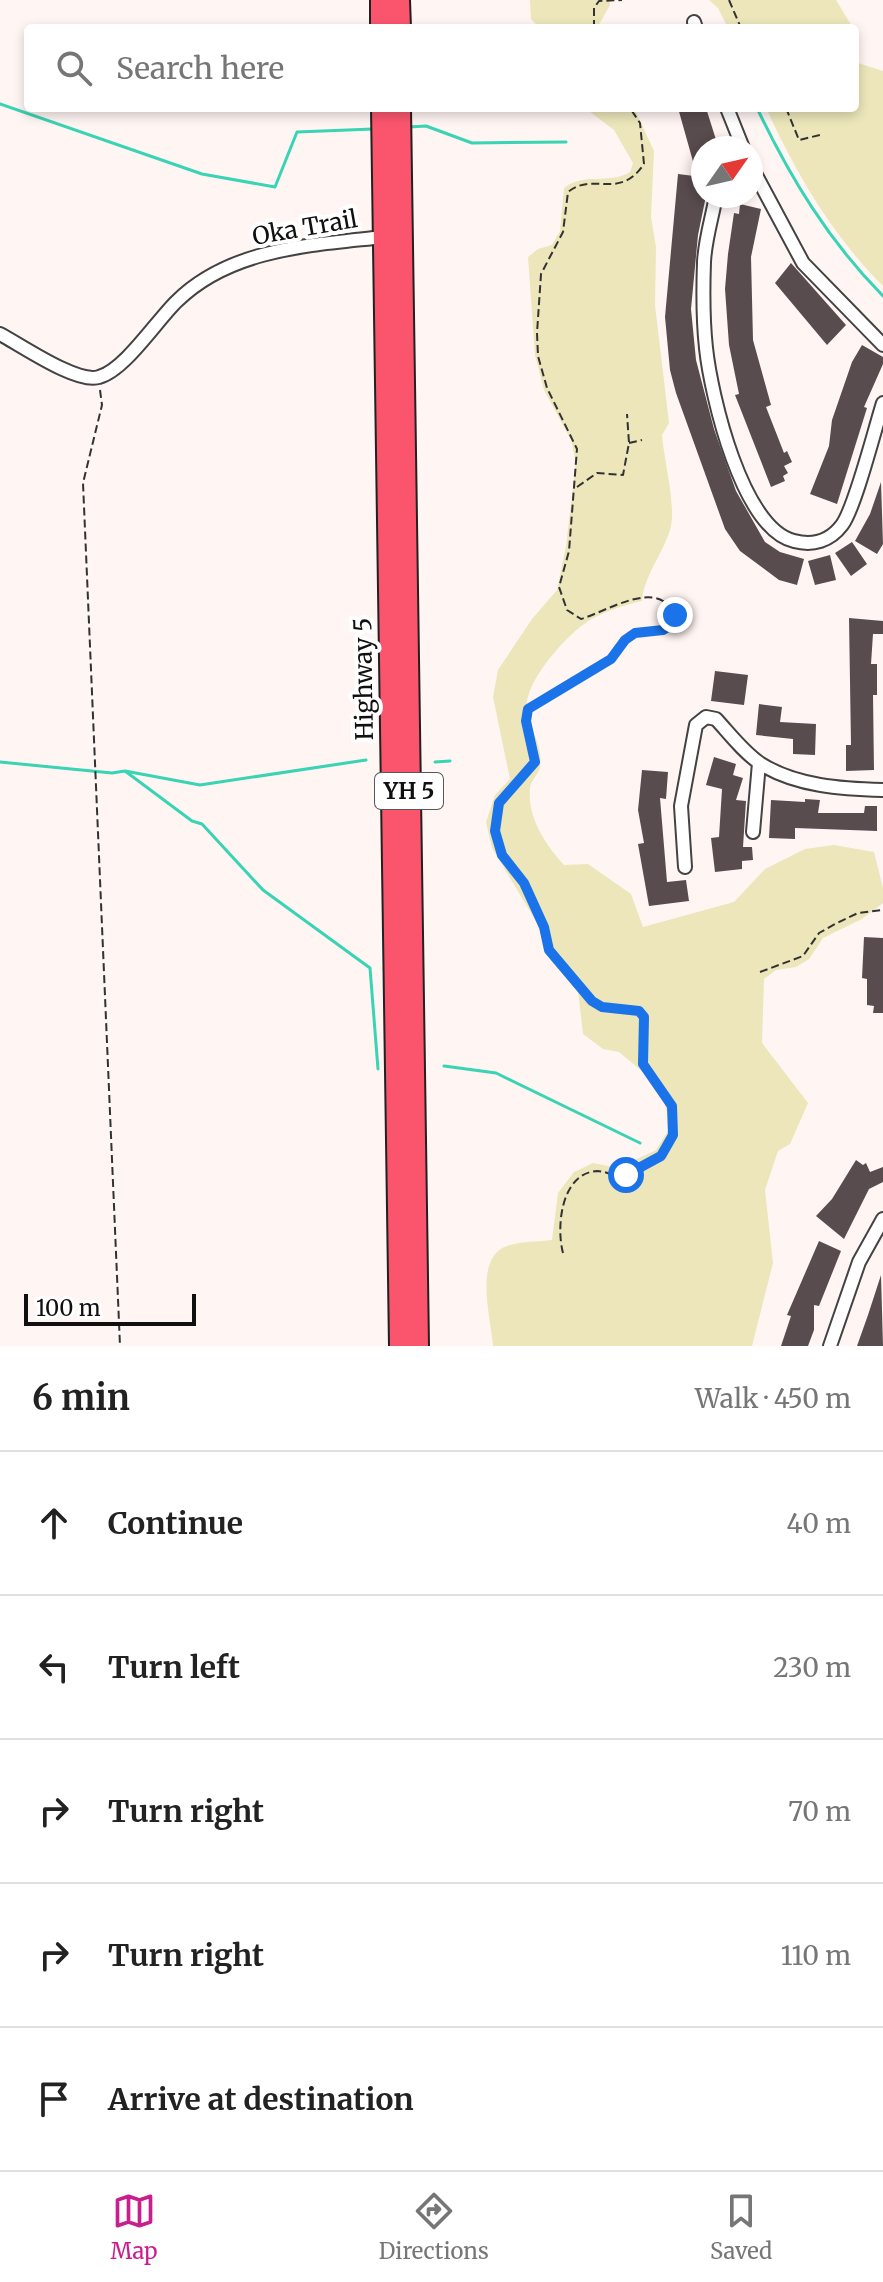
<!DOCTYPE html>
<html lang="en">
<head>
<meta charset="utf-8">
<style>
	:root { --surface:#fff; --page:#f2f2f2; --text:#222; --muted:#767676; --line:#e0e0e0; --accent:#c91f8e }
	body { margin:0; font-family:Merriweather,serif; background:var(--page); color:var(--text) }
	.compass { position:absolute; left:691px; top:136px; width:72px; height:72px; border-radius:50%; background:var(--surface); box-shadow:0 4px 12px #0003; rotate:56deg }
	.scale { position:absolute; left:24px; bottom:20px; width:172px; box-sizing:border-box; padding-left:8px; border:4px solid #101010; border-top:0; font-size:22px; line-height:28px; white-space:nowrap; color:#101010; -webkit-text-stroke:6px #fff; paint-order:stroke }
	.stop { position:absolute; width:24px; height:24px; margin:-18px; border:6px solid #1a73e8; border-radius:50%; background:#fff }
	.stop.end { background:#1a73e8; border-color:#fff; box-shadow:0 2px 8px #0008 }
	.list { margin:0; padding:0; list-style:none }
	h2 { display:flex; justify-content:space-between; align-items:center; height:104px; margin:0; padding:0 32px; font-size:34px }
	h2 small { font-size:26px; font-weight:400; color:var(--muted) }
	.list li { display:grid; grid-template-columns:52px 1fr auto; gap:24px; align-items:center; box-sizing:border-box; height:144px; padding:0 32px; border-top:2px solid var(--line) }
	.list b { display:block; font-size:30px; white-space:nowrap }
	.list em { font-size:26px; font-style:normal; color:var(--muted) }
	.icon { flex:none; width:44px; height:44px; fill:none; stroke:currentColor; stroke-width:2; stroke-linecap:round; stroke-linejoin:round }
	.map { position:relative; flex:none; width:883px; height:1346px; overflow:hidden }
	.search { position:absolute; background:var(--surface); box-shadow:0 4px 12px #0003; left:24px; right:24px; top:24px; height:88px; display:flex; align-items:center; gap:20px; box-sizing:border-box; padding:0 28px; border-radius:8px; color:var(--muted); font-size:30px }
	.sheet { height:824px; background:var(--surface) }
	nav { display:flex; justify-content:space-around; align-items:center; box-sizing:border-box; height:112px; border-top:2px solid var(--line); background:var(--surface); font-size:22px; color:var(--muted) }
	nav a { display:grid; justify-items:center; gap:4px }
	nav .on { color:var(--accent) }
	.map>svg:first-child { display:block }
	.green { fill:#ece6ba }
	.lines { fill:none; stroke-linecap:round; stroke-linejoin:round }
	.stream { stroke:#38d4b4; stroke-width:3 }
	.building { fill:#594c4f }
	.street-casing { stroke:#434343; stroke-width:16 }
	.highway-casing { stroke:#212121; stroke-width:26 }
	.path { stroke:#323232; stroke-width:2; stroke-dasharray:8 4; stroke-linecap:butt }
	.street { stroke:#fff; stroke-width:12 }
	.highway { stroke:#fb556e; stroke-width:22 }
	.route { stroke:#1a73e8; stroke-width:10 }
	.labels { text-anchor:middle; stroke-width:8; stroke-linejoin:round; paint-order:stroke }
	.shield { fill:#fff; stroke:#585858; stroke-width:2 }
	.shield-label { font-size:22px; font-weight:bold; fill:#101010 }
	.street-label { font-size:24px; fill:#101010; stroke:#fff }
</style>
</head>
<body>
<div class="map">
<svg width="883" height="1346" viewBox="0 0 883 1346">
	<rect width="100%" height="100%" fill="#fff5f3"/>
	<path class="green" d="M 530,0 L 609,0 L 610,5 L 597,28 L 540,28 L 531,19 Z
		M 709,0 L 836,0 L 853,28 L 728,28 L 718,8 Z
		M 855,62 L 883,71 L 883,286 C 831,234 797,175 766,108 L 855,108 Z
		M 585,108 L 634,108 L 654,151 L 651,217 L 656,247 L 655,305 L 669,423 L 662,435 C 664,461 677,508 670,530 C 662,555 644,576 642,601 C 624,605 606,611 590,620 C 568,633 525,681 527,707 C 528,728 544,745 540,767 C 539,774 531,780 530,788 C 527,818 546,845 564,865 L 588,864 L 631,894 L 643,927 L 734,902 L 765,869 L 805,849 L 834,845 L 874,852 L 883,888 L 883,903 L 862,919 L 823,938 L 809,959 L 796,967 L 776,970 L 764,979 L 762,1043 L 808,1103 L 790,1144 L 778,1151 L 765,1190 L 773,1263 L 752,1346 L 493,1346 C 491,1318 473,1258 507,1246 C 521,1241 538,1242 552,1240 L 558,1193 L 574,1172 L 593,1163 L 618,1168 L 656,1150 L 671,1126 L 662,1095 L 644,1073 L 619,1052 L 603,1049 L 583,1034 L 578,990 L 546,951 L 540,928 L 492,848 L 486,822 L 495,795 L 510,779 L 493,697 L 498,670 L 532,619 L 557,590 L 566,546 L 576,462 L 571,440 L 544,390 L 535,355 L 528,257 L 538,249 L 552,245 L 560,231 L 564,188 C 584,172 609,185 630,172 L 633,163 L 614,130 Z"/>
	<g class="lines">
		<path class="stream" d="M 0,104 L 202,174 L 275,187 L 297,132 L 373,129
			M 757,108 C 791,179 828,240 883,296
			M 409,127 L 426,126 L 472,143 L 566,142
			M 0,762 L 112,773 L 125,771 L 200,785 L 366,760
			M 435,762 L 450,761
			M 125,771 L 192,821 L 202,824 L 263,890 L 370,968 L 378,1069
			M 444,1066 L 496,1073 L 640,1143"/>
	</g>
	<path class="building" d="M 678,108 L 706,108 L 718,146 L 703,148 L 703,162 L 694,165 Z
		M 678,174 L 702,177 L 701,189 L 706,196 L 698,235 L 691,309 L 696,360 L 714,429 L 736,491 L 765,542 L 780,552 L 804,559 L 797,585 L 779,580 L 740,551 L 725,529 L 676,393 L 670,370 L 665,317 Z
		M 740,204 L 761,209 L 751,257 L 753,340 L 771,405 L 766,407 L 784,453 L 787,451 L 792,462 L 784,466 L 788,473 L 783,476 L 785,481 L 771,487 L 735,395 L 739,394 L 729,345 L 725,289 L 728,254 L 734,213 L 739,214 Z
		M 791,263 L 846,325 L 827,345 L 775,283 Z
		M 862,345 L 883,357 L 883,364 L 864,407 L 867,408 L 837,504 L 810,494 L 829,446 L 832,420 L 852,362 Z
		M 881,482 L 883,544 L 877,554 L 855,541 L 870,514 Z
		M 852,542 L 867,564 L 851,576 L 835,553 Z
		M 830,555 L 836,580 L 815,585 L 808,561 Z
		M 849,618 L 883,621 L 883,634 L 873,634 L 871,664 L 877,664 L 877,695 L 873,695 L 874,770 L 846,771 L 846,745 L 851,745 Z
		M 715,671 L 748,675 L 744,705 L 711,701 Z
		M 759,704 L 782,707 L 780,722 L 816,724 L 815,755 L 793,754 L 793,739 L 756,735 Z
		M 714,757 L 736,764 L 733,775 L 743,778 L 736,800 L 746,801 L 743,847 L 752,847 L 753,860 L 742,861 L 742,869 L 715,872 L 711,838 L 719,837 L 722,789 L 706,785 Z
		M 642,770 L 668,772 L 666,799 L 660,798 L 667,882 L 686,880 L 689,901 L 649,906 L 638,844 L 644,843 L 638,810 Z
		M 805,799 L 820,800 L 818,813 L 864,813 L 865,806 L 877,806 L 877,831 L 795,828 L 795,839 L 769,838 L 771,800 L 805,802 Z
		M 864,937 L 883,938 L 883,1013 L 873,1013 L 874,1006 L 867,1005 L 867,979 L 862,978 Z
		M 856,1160 L 863,1165 L 866,1163 L 870,1172 L 883,1167 L 883,1182 L 869,1189 L 844,1239 L 816,1216 L 832,1199 Z
		M 819,1241 L 841,1251 L 819,1306 L 814,1305 L 814,1330 L 808,1346 L 781,1346 L 791,1316 L 787,1315 Z
		M 881,1275 L 883,1346 L 857,1346 L 868,1315 Z"/>
	<g class="lines">
		<defs>
			<path id="street" d="M 694,22 L 696,28
				M 727,108 L 743,148
				M 751,166 L 803,263 L 883,345
				M 716,196 C 712,218 705,240 704,262 C 703,290 703,321 706,348 C 711,395 742,529 794,541 C 813,546 830,541 842,525 C 855,508 875,428 883,403
				M 0,334 C 21,345 77,384 99,377 C 125,370 157,320 177,301 C 231,248 312,245 383,237
				M 753,832 L 759,763
				M 685,867 L 681,806 L 696,725 L 706,717 L 716,719 C 729,733 744,753 761,764 C 796,786 842,789 883,790
				M 830,1346 L 859,1262 L 883,1219"/>
			<path id="highway" d="M 382,0 L 382,28
				M 398,0 L 399,28
				M 383,108 L 401,1346
				M 399,108 L 417,1346"/>
		</defs>
		<use href="#street" class="street-casing"/>
		<use href="#highway" class="highway-casing"/>
		<path class="path" d="M 729,0 L 741,28
			M 594,28 L 594,8 L 599,1 L 622,0
			M 786,108 L 799,140 L 820,135
			M 100,390 L 102,405 L 83,483 L 120,1346
			M 629,443 L 642,440
			M 577,487 L 597,473 L 623,475 L 629,443 L 627,414
			M 760,972 L 803,956 L 819,933 L 835,924 L 858,913 L 883,910
			M 563,1253 C 556,1227 561,1173 597,1171 C 605,1171 612,1176 621,1175 C 641,1175 666,1155 673,1137 C 684,1105 655,1091 644,1066 C 639,1052 646,1032 644,1017 L 639,1011 L 602,1007 L 592,1001 L 549,950 L 544,927 L 524,883 L 502,855 L 495,831 L 499,803 L 535,762 L 526,721 L 528,709 C 552,689 585,681 608,661 C 618,653 622,639 634,634 C 651,626 668,637 675,615 C 658,577 608,611 581,619 L 567,610 L 559,587 L 569,551 L 577,449 L 547,388 L 538,356 L 537,333 L 541,274 L 563,232 L 568,192 C 594,171 619,201 644,164 L 640,123 L 630,108"/>
		<use href="#street" class="street"/>
		<use href="#highway" class="highway"/>
	</g>
	<g class="lines">
		<path class="route" d="M 626,1175 L 661,1156 L 673,1135 L 672,1106 L 643,1064 L 644,1017 L 639,1011 L 602,1007 L 592,1001 L 549,950 L 544,927 L 524,883 L 502,855 L 495,831 L 499,803 L 535,762 L 526,721 L 528,709 L 611,659 L 625,640 L 635,633 L 663,630 L 671,625 L 675,615"/>
	</g>
	<g class="labels">
		<rect class="shield" x="375" y="773" width="68" height="36" rx="6"/>
		<g class="shield-label">
			<text x="409" y="799">YH 5</text>
		</g>
		<g class="street-label">
			<text transform="translate(305 228) rotate(-10)" y="8">Oka Trail</text>
			<text transform="translate(364 679) rotate(-91)" y="8">Highway 5</text>
		</g>
	</g>
</svg>
<svg class="compass" viewBox="-18 -18 36 36"><path d="M0-13l5 13h-10z" fill="#e53935"/><path d="M0 13l5-13h-10z" fill="#767676"/></svg>
<div class="scale">100 m</div>
<div class="stop" style="left:626px;top:1175px"></div>
<div class="stop end" style="left:675px;top:615px"></div>
<div class="search"><svg class="icon" aria-label="search" viewBox="0 0 24 24"><circle cx="10" cy="10" r="6"/><path d="M15 15l6 6"/></svg>Search here</div>
</div>
<section class="sheet">
<h2>6 min<small>Walk · 450 m</small></h2>
<ul class="list">
<li><svg class="icon" aria-label="ahead" viewBox="0 0 24 24"><path d="M12 20V5M6 11l6-6 6 6"/></svg><div><b>Continue</b></div><em>40 m</em></li>
<li><svg class="icon" aria-label="left" viewBox="0 0 24 24"><path d="M17 20v-9H6M10 6l-5 5 5 5"/></svg><div><b>Turn left</b></div><em>230 m</em></li>
<li><svg class="icon" aria-label="right" viewBox="0 0 24 24"><path d="M7 20v-9h11M14 6l5 5-5 5"/></svg><div><b>Turn right</b></div><em>70 m</em></li>
<li><svg class="icon" aria-label="right" viewBox="0 0 24 24"><path d="M7 20v-9h11M14 6l5 5-5 5"/></svg><div><b>Turn right</b></div><em>110 m</em></li>
<li><svg class="icon" aria-label="arrive" viewBox="0 0 24 24"><path d="M6 21V4h12l-3 4 3 4H6"/></svg><div><b>Arrive at destination</b></div></li>
</ul>
</section>
<nav>
<a class="on"><svg class="icon" aria-label="map" viewBox="0 0 24 24"><path d="M3 6l6-2 6 2 6-2v14l-6 2-6-2-6 2zM9 4v14M15 6v14"/></svg>Map</a>
<a><svg class="icon" aria-label="directions" viewBox="0 0 24 24"><path d="M12 3l9 9-9 9-9-9zM9 14v-3h6M13 9l2 2-2 2"/></svg>Directions</a>
<a><svg class="icon" aria-label="saved" viewBox="0 0 24 24"><path d="M7 4h10v16l-5-4-5 4z"/></svg>Saved</a>
</nav>
</body>
</html>
